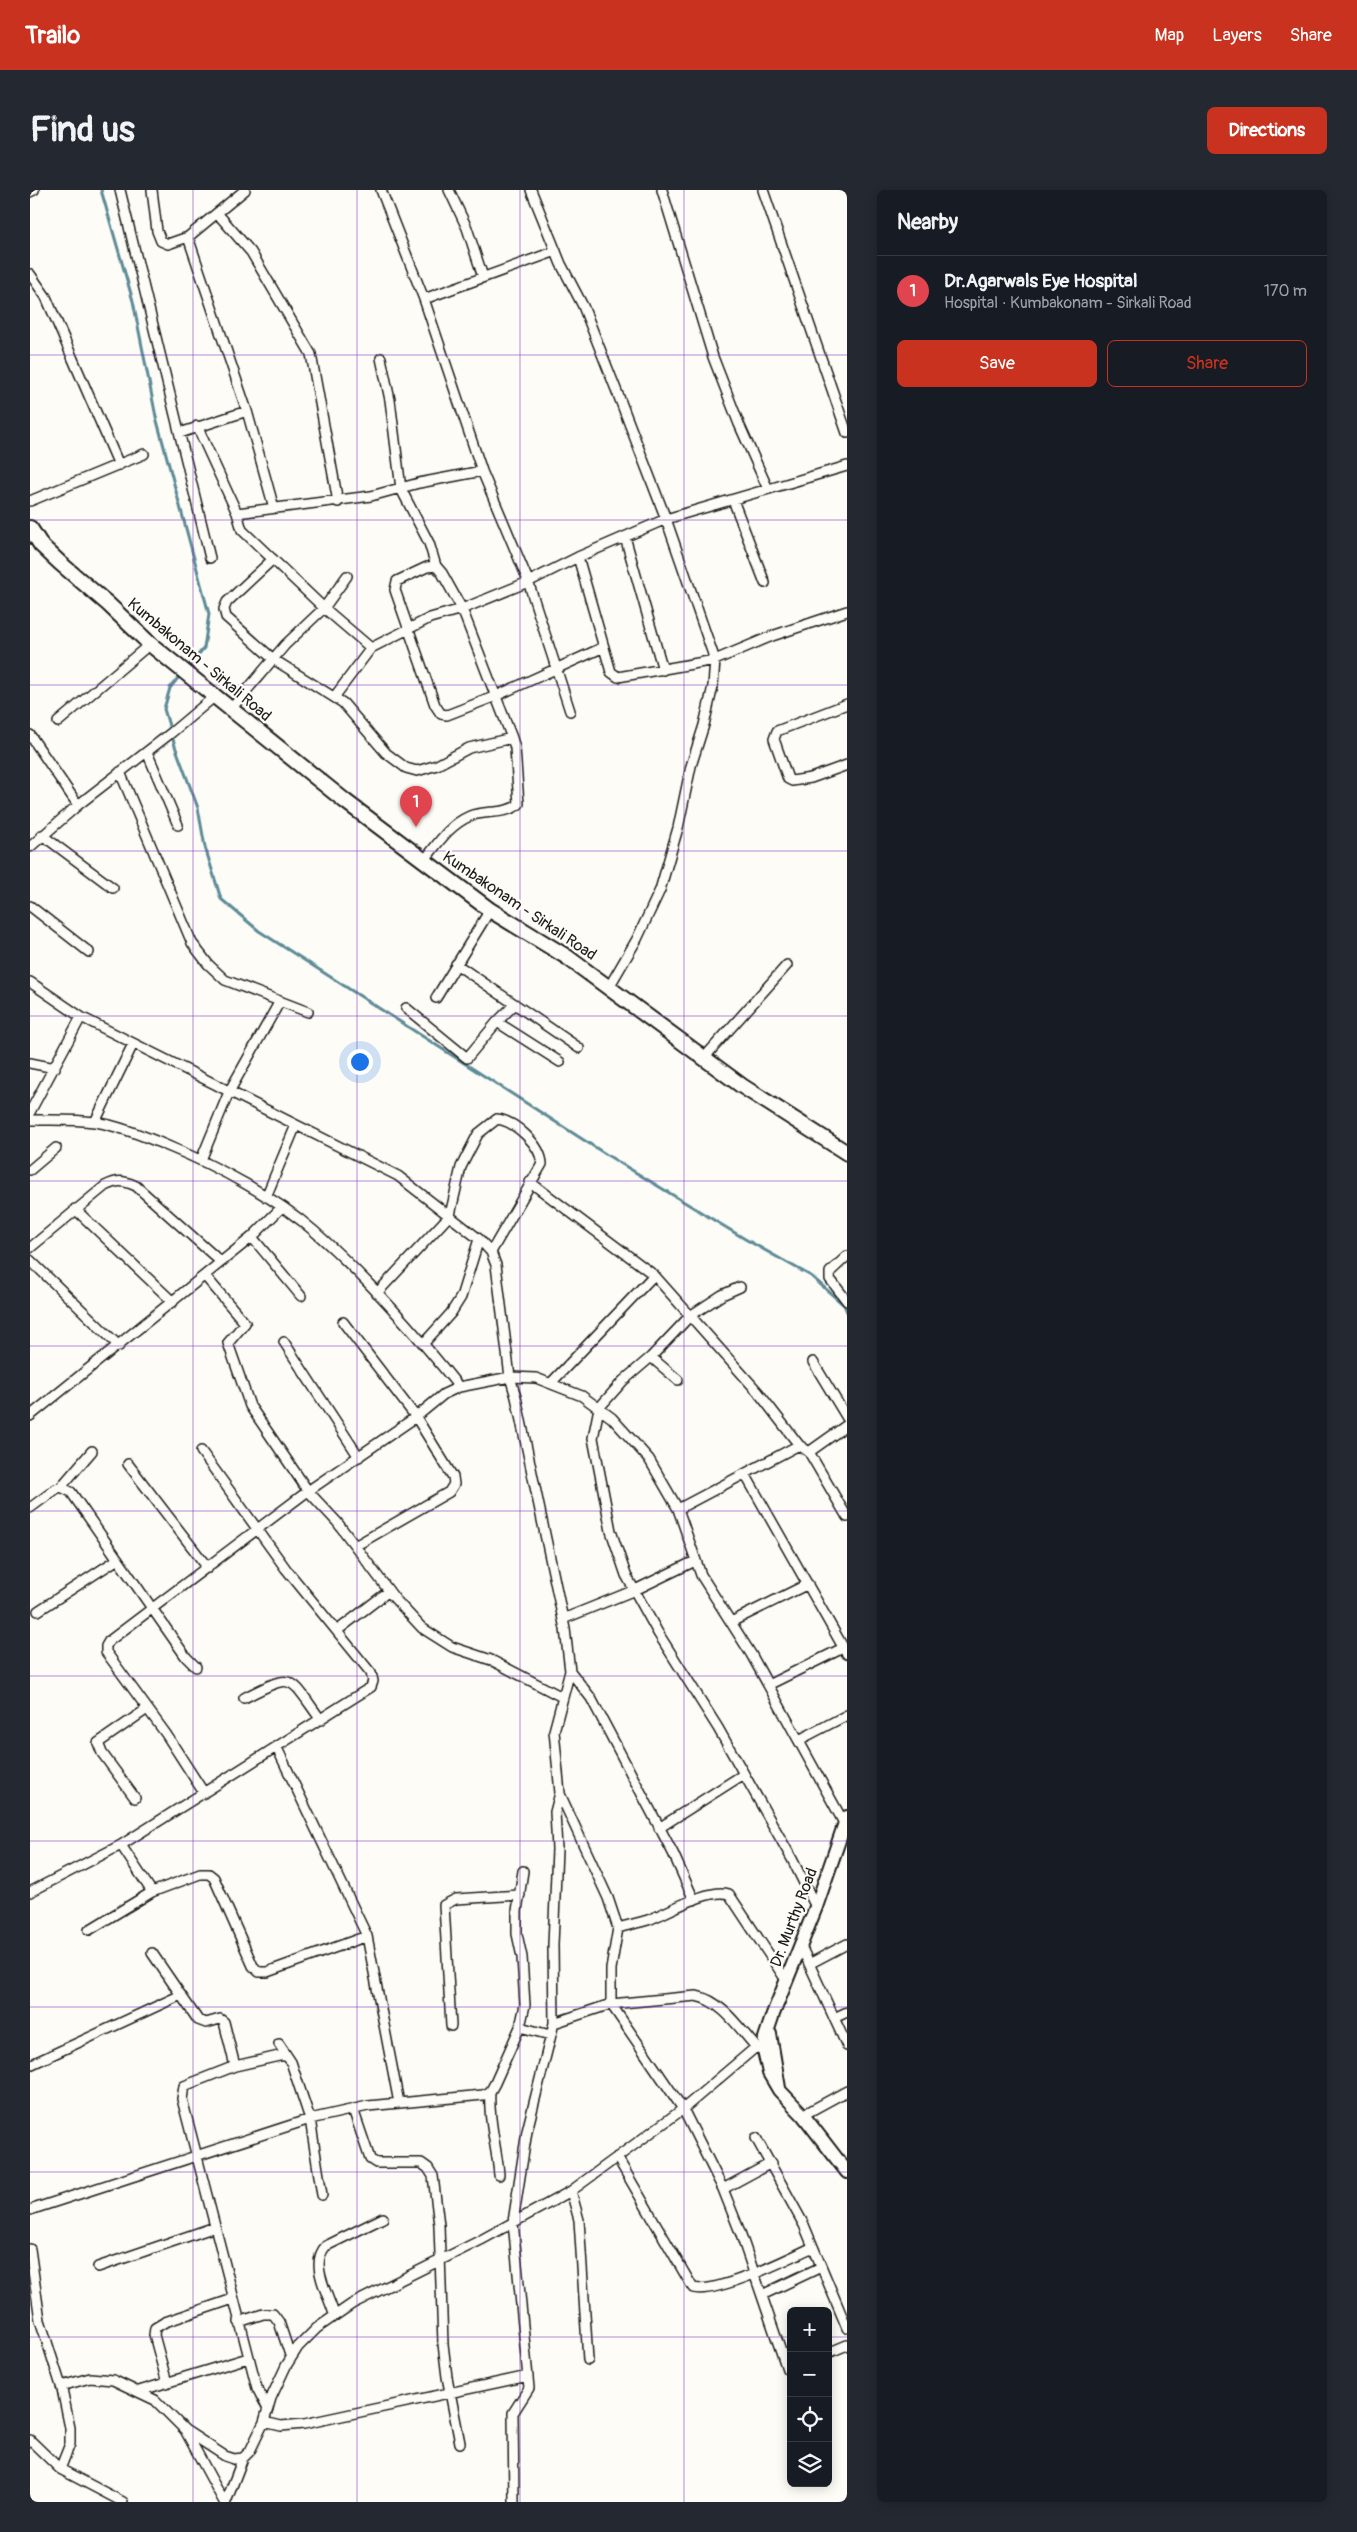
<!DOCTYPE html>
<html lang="en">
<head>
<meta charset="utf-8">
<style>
	:root { --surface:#171b24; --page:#242831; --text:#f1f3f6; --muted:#9ea1a6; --line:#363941; --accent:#c8321e }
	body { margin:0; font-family:Pangolin,sans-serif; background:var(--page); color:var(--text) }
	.controls { position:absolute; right:15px; bottom:15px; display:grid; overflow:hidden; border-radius:8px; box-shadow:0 2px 12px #0003 }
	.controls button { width:45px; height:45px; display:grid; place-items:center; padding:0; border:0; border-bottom:1px solid var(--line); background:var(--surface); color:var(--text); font:25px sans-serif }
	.you { position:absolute; left:329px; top:871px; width:18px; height:18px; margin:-12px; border:4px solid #fff; border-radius:50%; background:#1a73e8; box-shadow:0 0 0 8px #1a73e833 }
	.badge { display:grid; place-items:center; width:32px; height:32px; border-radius:50%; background:var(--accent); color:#fff; font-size:16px; font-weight:700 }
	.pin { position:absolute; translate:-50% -41px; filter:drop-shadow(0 1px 2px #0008) }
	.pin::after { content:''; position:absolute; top:26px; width:18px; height:15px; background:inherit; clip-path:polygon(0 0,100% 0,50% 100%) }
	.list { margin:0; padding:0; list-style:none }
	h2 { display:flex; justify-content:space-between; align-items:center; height:65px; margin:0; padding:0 20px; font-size:21px }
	h2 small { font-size:16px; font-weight:400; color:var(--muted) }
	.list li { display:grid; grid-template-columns:32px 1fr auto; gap:15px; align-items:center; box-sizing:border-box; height:70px; padding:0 20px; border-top:1px solid var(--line) }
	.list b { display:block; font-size:19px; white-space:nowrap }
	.list p { margin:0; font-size:16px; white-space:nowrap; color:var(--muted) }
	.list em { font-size:16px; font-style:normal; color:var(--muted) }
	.actions { display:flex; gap:10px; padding:15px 20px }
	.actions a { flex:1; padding:11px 0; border:1px solid var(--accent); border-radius:8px; text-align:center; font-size:18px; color:var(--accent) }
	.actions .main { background:var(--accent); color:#fff }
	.icon { flex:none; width:28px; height:28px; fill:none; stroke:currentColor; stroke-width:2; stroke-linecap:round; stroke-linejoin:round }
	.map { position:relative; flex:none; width:817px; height:2312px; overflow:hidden; border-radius:8px }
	header { display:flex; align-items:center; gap:30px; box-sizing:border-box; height:70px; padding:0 25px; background:var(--accent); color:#fff }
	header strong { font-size:24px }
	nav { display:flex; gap:28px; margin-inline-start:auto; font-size:18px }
	.intro { display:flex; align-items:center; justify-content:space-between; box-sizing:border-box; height:120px; padding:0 30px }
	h1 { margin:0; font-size:35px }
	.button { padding:12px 22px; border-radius:8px; background:var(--accent); color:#fff; font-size:18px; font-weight:700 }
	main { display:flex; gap:30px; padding:0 30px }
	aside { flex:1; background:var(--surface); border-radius:8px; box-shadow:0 2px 12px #0003 }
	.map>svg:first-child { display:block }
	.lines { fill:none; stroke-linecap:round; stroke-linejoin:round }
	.stream { stroke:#5d8b96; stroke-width:3 }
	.street-casing { stroke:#1c1c1c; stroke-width:12 }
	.secondary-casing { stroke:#1c1c1c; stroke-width:16 }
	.primary-casing { stroke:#1c1c1c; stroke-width:18 }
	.street { stroke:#fdfcf7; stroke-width:9 }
	.secondary { stroke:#fdfcf7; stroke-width:12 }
	.primary { stroke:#fdfcf7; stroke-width:14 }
	.grid { fill:none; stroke:#7b2cbf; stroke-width:1; stroke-opacity:0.55 }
	.labels { text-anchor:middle; stroke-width:4.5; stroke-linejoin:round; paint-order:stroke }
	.street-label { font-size:16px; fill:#1c1c1c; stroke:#fdfcf7 }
</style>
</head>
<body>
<header>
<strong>Trailo</strong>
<nav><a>Map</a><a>Layers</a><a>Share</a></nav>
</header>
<div class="intro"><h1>Find us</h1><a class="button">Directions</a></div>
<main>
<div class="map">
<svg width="817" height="2312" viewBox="0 0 817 2312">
	<rect width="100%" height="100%" fill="#fdfcf7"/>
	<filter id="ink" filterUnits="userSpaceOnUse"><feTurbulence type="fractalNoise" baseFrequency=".02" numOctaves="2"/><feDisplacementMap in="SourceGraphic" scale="10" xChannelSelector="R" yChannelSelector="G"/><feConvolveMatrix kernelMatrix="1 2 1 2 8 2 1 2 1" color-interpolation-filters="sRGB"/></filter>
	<g filter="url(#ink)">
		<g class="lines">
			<path class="stream" d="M 71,0 L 103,111 L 126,227 L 179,424 L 174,458 L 156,479
				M 152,483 L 140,498 L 134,519 L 145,556 L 168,618 L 175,657 L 191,709 L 229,741 L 577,965 L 715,1049 L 781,1086 L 814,1115 L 817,1122"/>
			<defs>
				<path id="street" d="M 90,0 L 180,368
					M 122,0 L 127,41 L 131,51 L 138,54 L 158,47 L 215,0
					M 351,0 L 394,109 L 452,281 L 497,388 L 540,521
					M 419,0 L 437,38 L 453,87
					M 501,0 L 531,74 L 553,116 L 589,207 L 636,329 L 685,470 L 683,496 L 674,535 L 661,576 L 648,638 L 630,700 L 607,749 L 579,797
					M 632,0 L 683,167 L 709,234 L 738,299
					M 733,0 L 817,243
					M 0,2 L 4,0
					M 187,23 L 221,62 L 281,164 L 308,312
					M 158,47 L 217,221 L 244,318
					M 0,84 L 16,107 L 89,275
					M 394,109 L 526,61
					M 351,168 L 360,210 L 371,299 L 399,353 L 406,376
					M 167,236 L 207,323 L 212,340 L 294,418 L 341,458
					M 150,243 L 217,221
					M 703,310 L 735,393
					M 0,311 L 114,264
					M 207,323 L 341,306 L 389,293 L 452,281
					M 595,347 L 633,480
					M 548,367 L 581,482 L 588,487 L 685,470 L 742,446 L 817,421
					M 243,369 L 197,412 L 194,419 L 196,427 L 243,469 L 313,513 L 356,563 L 376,578 L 387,581 L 407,575 L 439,558 L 482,548
					M 305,506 L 341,458 L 400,428 L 432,419 L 498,392 L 548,367 L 636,329 L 817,276
					M 817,514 L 747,541 L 744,549 L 758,589 L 762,591 L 781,588 L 817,575
					M 201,519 L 255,455 L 294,418 L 317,386
					M 28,532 L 120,454
					M 0,545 L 48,615
					M 117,562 L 148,635
					M 90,582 L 162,753 L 178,774 L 195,790 L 278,822
					M 12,645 L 83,698
					M 0,657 L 48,615 L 141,543 L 185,506
					M 394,671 C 408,653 419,635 440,626 C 455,620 476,625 489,614 L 485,558 L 482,548 L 432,419 L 412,383 L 406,376 L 397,377 L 367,391 L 365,400 L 405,515 L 411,524 L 417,525 L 466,506 L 574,457
					M 0,716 L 59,762
					M 426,774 L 549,858
					M 0,792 L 51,827 L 368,986 L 449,1049 L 461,1062 L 466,1075 L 480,1187 L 486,1207 L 535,1439 L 540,1481 L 524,1541 L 530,1603 L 525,1622 L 527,1659 L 523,1755 L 524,1833 L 497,1941 L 483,2032 L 499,2198 L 483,2223 L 484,2312
					M 406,808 L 460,720
					M 485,814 L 467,832 L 530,872
					M 376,818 L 437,868 L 467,832
					M 673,869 L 757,775
					M 0,873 L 25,878
					M 0,922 L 51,827
					M 0,930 C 21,930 44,929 65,932 C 90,936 117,947 140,957 C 187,976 246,1008 284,1041 C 337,1088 385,1142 429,1197
					M 65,932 L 103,854
					M 171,970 L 199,902 L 250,811
					M 0,980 L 26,958
					M 500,992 L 624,1085 L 728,1202 L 769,1255 L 779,1262 L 817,1327
					M 236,1007 L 266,935
					M 45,1019 L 143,1112
					M 222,1047 L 271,1106
					M 0,1058 L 75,996 C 87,990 93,990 106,996 L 191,1072
					M 817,1066 L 800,1082 L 800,1089 L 817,1111
					M 0,1070 L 89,1156
					M 175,1086 L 215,1133 L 198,1153 L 220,1216 L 278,1301 L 307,1332 L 365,1409 L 392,1438 L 422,1457 L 461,1470 L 532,1507
					M 710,1097 L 692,1105 L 660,1126 L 621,1167 L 593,1191 L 569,1218 L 563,1248 L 581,1341 L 596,1385 L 628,1443 L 688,1538 L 762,1669 L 786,1717
					M 347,1103 L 420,1025 L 431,977 L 448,944 L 467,929 C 485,931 511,955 512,974 L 461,1062
					M 313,1132 L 386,1227 L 423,1287 L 424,1294 L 419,1302 L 325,1356
					M 254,1152 L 329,1267
					M 394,1153 L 421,1123 L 431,1107 L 449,1049
					M 621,1167 L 648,1190
					M 783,1172 L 817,1228
					M 521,1193 L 624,1085
					M 0,1226 L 222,1047 L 251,1018
					M 779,1262 L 817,1235
					M 98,1274 L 178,1378
					M 715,1284 L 817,1464
					M 31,1297 L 62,1261
					M 0,1318 L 26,1299 L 31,1297 L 41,1302 L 156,1467 L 166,1477
					M 648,1319 L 769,1255
					M 8,1421 L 88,1369
					M 533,1429 L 605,1400 L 665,1371
					M 701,1432 L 778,1394
					M 308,1440 L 359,1401
					M 540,1481 L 561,1508 L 643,1663 L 664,1710
					M 738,1495 L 813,1458
					M 214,1508 C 265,1482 258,1485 291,1530
					M 769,1550 L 817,1525
					M 247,1558 L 337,1746 L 369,1913
					M 174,1603 L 136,1544 L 76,1462 L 76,1456 L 79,1451 L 278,1301 L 386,1227 L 414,1204 L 429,1197 L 480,1187 L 506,1188 L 552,1206 L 582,1228 L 619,1269 L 648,1319 L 671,1385 L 721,1464 L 814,1633
					M 530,1604 L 578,1708 L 588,1738 L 581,1779 L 581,1814 L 653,1919 L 693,1999 L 710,2042 L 757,2179 L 761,2177
					M 105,1608 L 72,1563 L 68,1553 L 117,1519
					M 629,1638 L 714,1584
					M 91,1655 L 122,1702
					M 0,1702 L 91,1655 L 341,1497 L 343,1491 L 341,1483 L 256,1379 L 171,1261
					M 588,1738 C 598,1735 608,1733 618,1730 C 639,1722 678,1698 699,1704 L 756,1790
					M 59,1740 L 122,1702 L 170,1684 L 179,1684 L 184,1688 L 223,1776 L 229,1782 L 237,1782 L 337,1746
					M 770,1754 L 817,1856
					M 122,1763 L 168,1830 L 176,1833 L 190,1829 L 194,1832 L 205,1876
					M 779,1774 L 817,1754
					M 804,1828 L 817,1822
					M 524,1833 L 581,1814 L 666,1806 C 692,1811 709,1838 726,1857
					M 421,1836 L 414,1715 L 426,1709 L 490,1705
					M 490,1837 L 495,1815 L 492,1767 L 487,1744 L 487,1721 L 493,1681
					M 249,1854 L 257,1866
					M 0,1875 L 151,1805
					M 460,1902 C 458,1931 467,1957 469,1985
					M 323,1919 L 340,1969 L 346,1973 L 391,1973 L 398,1978 L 403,1986 L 409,2035 L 413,2154 L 417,2187 L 430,2253
					M 773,1925 L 817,1901
					M 726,1948 L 774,2035 L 817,2138
					M 587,1967 L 663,2098 C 688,2104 758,2069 783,2057
					M 693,1999 L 741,1973
					M 541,2001 L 549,2030 L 558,2170
					M 0,2020 L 280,1929 L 338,1916 L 453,1905 L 460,1902 L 465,1893 L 490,1837 L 520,1845
					M 0,2059 L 10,2130 L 32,2199 L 40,2238 L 40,2254 L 30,2279 L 0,2250
					M 68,2077 L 185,2037
					M 732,2105 L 791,2077
					M 304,2124 C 298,2104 279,2073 296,2056 L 353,2028
					M 209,2132 L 233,2124 L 243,2124 L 249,2132 L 261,2168
					M 798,2163 L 817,2155
					M 137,2193 L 124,2145 L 125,2138 L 135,2132 L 203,2109
					M 31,2196 L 60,2188 L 83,2190 L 125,2210 L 155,2240 L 195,2266 L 204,2269 L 213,2268 L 220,2261 L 234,2232 L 241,2208 L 256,2176 L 268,2157 L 287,2138 L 322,2114 L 451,2050 L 541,2001 L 653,1919 L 726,1857 L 734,1861
					M 109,2201 L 218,2168
					M 238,2219 L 227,2198 L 152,1909 L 154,1896 L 205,1876 L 249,1866 L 257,1866 L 261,1872 L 280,1929 L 292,2005
					M 234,2232 L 251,2236 L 274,2234 L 498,2186
					M 156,2242 L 194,2312
					M 30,2279 L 93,2312
					M 196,2312 L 213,2268"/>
				<path id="secondary" d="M 817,1627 L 786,1717 L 743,1824 L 735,1848 L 734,1861 L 739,1883 L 749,1900 L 773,1925 L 817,1982
					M 740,1844 L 749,1898"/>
				<path id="primary" d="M 0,338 L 11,355 L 30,373 L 78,414 L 120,454 L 315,611 L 460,720 L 537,767 L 712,896 L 817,963"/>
			</defs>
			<use href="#street" class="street-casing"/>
			<use href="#secondary" class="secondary-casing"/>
			<use href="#primary" class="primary-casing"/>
			<use href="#street" class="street"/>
			<use href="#secondary" class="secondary"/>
			<use href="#primary" class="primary"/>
		</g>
	</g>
	<path class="grid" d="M 163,0 L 163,2312M 327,0 L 327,2312M 490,0 L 490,2312M 654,0 L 654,2312M 0,165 L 817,165M 0,330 L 817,330M 0,495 L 817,495M 0,661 L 817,661M 0,826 L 817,826M 0,991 L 817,991M 0,1156 L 817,1156M 0,1321 L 817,1321M 0,1486 L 817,1486M 0,1651 L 817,1651M 0,1817 L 817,1817M 0,1982 L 817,1982M 0,2147 L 761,2147M 798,2147 L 817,2147"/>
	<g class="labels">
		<g class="street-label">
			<text transform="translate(170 469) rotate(40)" y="6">Kumbakonam - Sirkali Road</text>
			<text transform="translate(490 715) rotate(34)" y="6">Kumbakonam - Sirkali Road</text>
			<text transform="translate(763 1727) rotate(-69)" y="6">Dr. Murthy Road</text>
		</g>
	</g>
</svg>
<div class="controls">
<button>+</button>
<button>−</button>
<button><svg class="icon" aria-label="locate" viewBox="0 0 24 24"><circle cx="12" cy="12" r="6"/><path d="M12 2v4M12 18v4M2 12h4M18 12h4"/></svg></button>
<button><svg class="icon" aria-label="layers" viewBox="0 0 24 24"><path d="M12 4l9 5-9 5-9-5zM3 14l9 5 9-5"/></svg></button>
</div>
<div class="you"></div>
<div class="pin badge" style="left:386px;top:637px;background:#e0444e">1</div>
</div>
<aside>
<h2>Nearby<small></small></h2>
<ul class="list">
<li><span class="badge" style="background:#e0444e">1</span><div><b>Dr.Agarwals Eye Hospital</b><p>Hospital · Kumbakonam - Sirkali Road</p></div><em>170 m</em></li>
</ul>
<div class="actions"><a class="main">Save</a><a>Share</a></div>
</aside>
</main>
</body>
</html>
